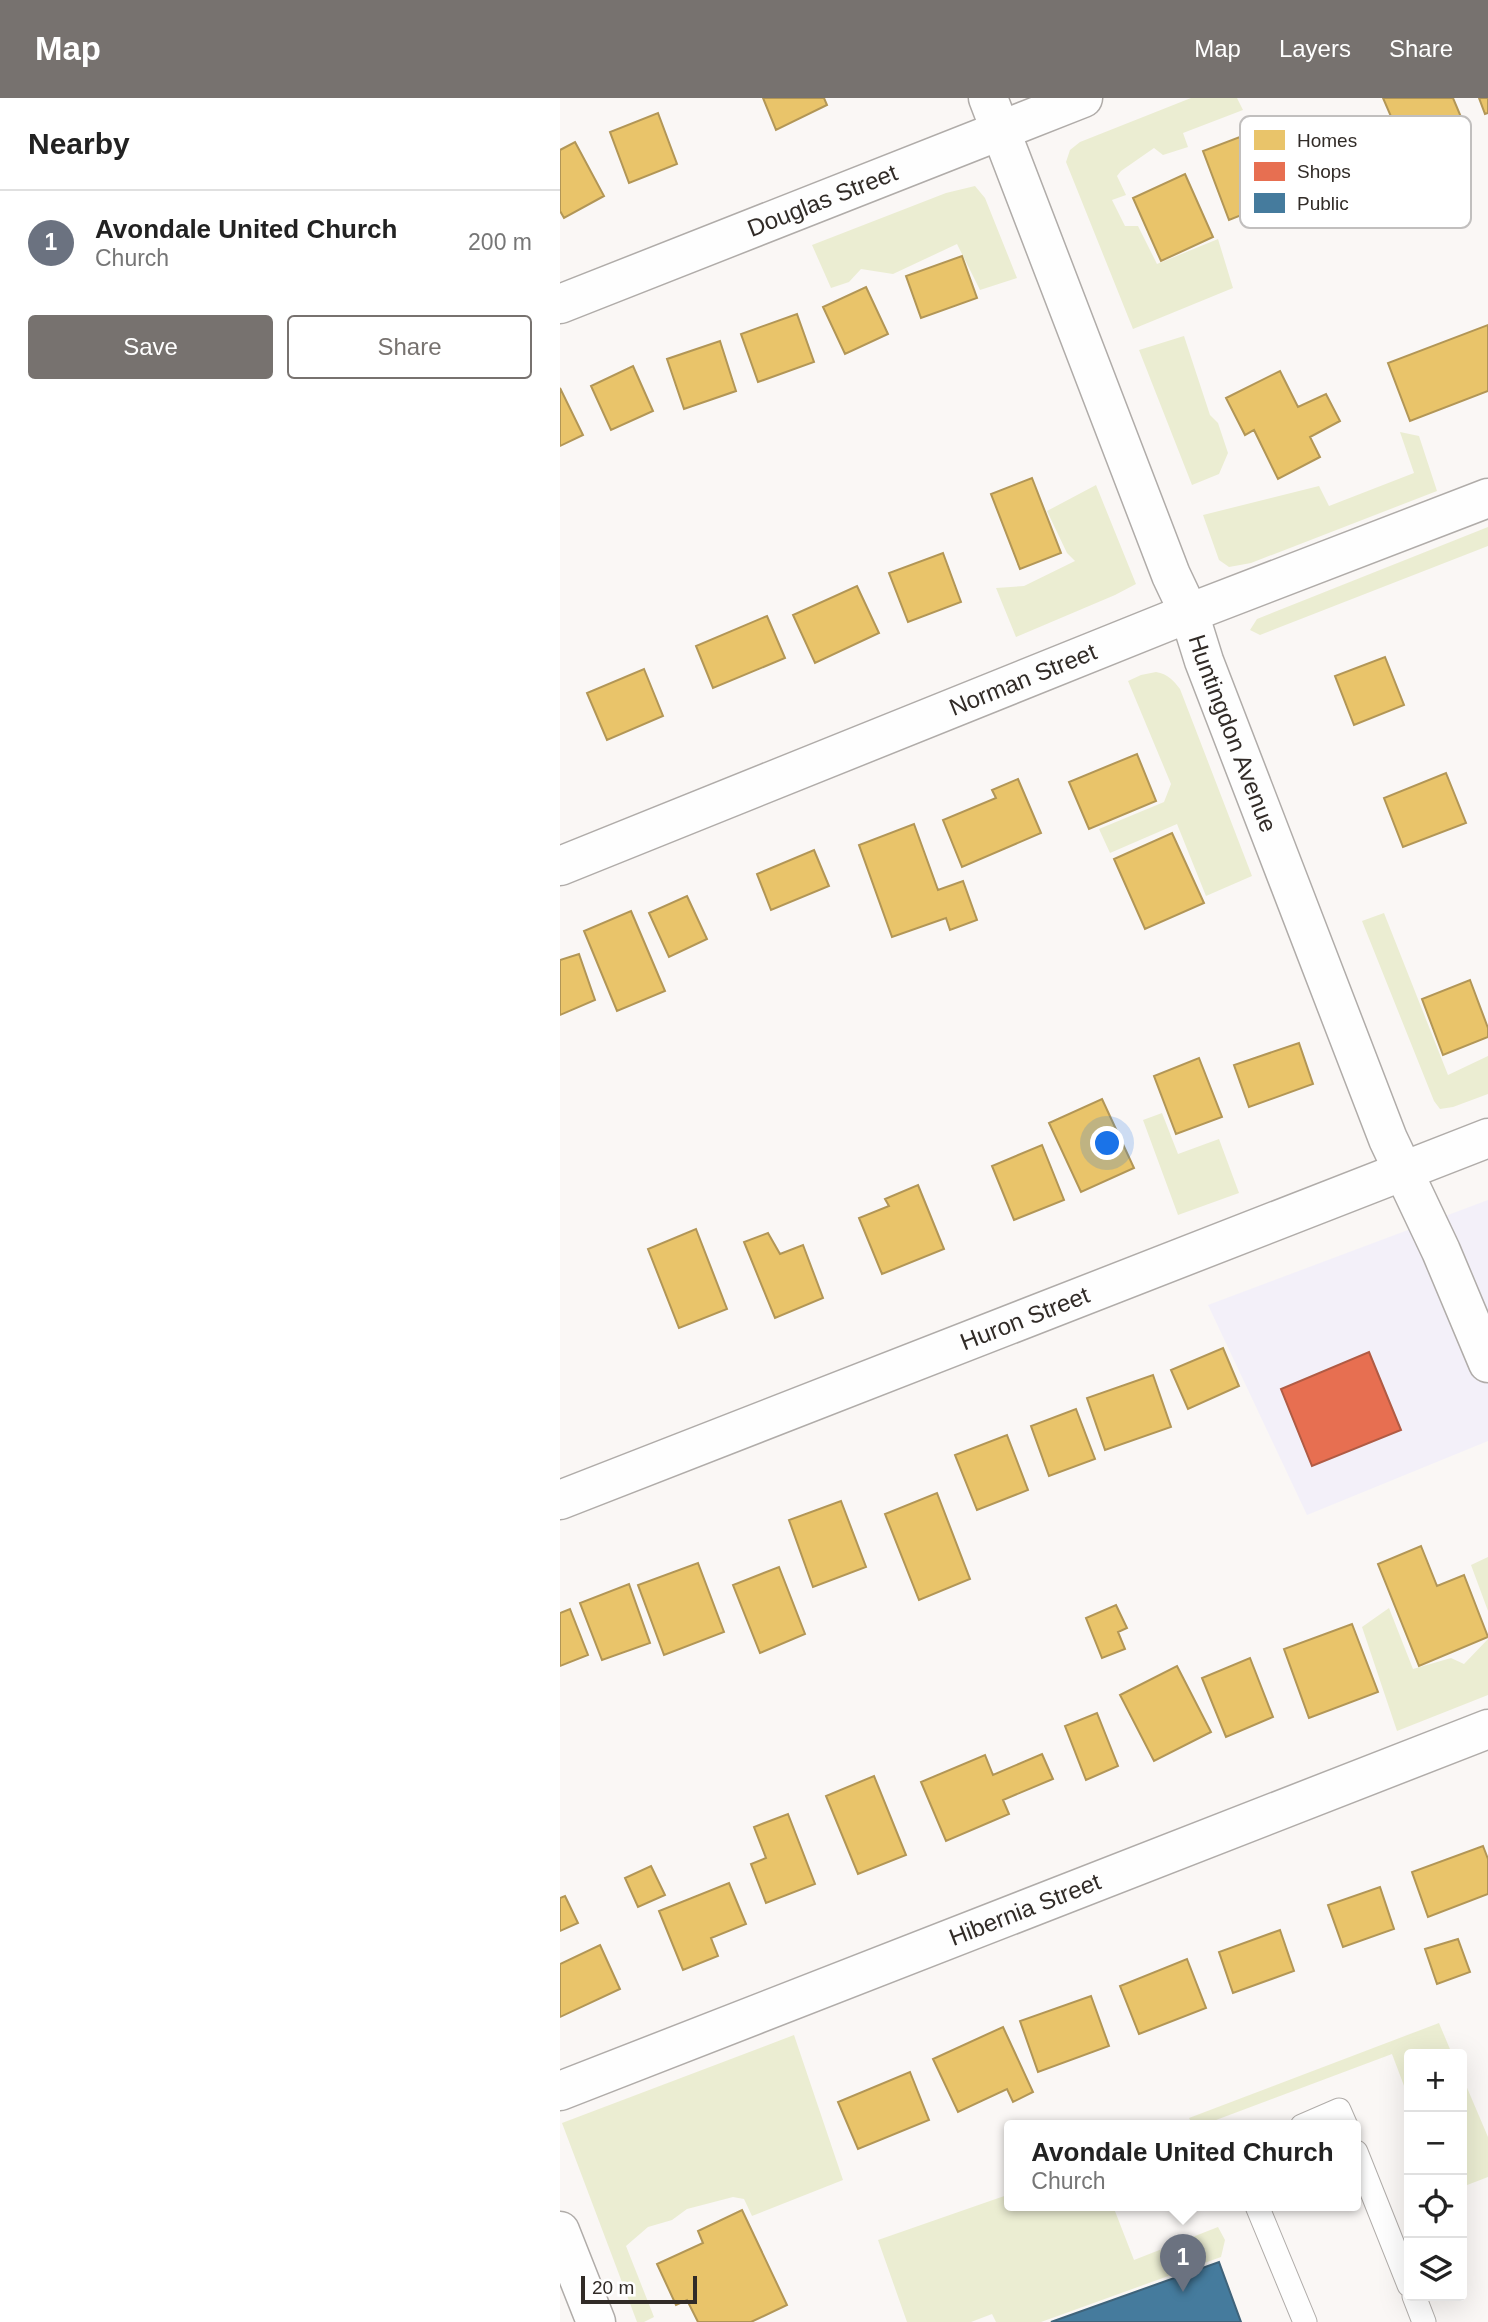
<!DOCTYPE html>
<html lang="en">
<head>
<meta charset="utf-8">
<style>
	:root { --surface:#fff; --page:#f6f6f6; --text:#222; --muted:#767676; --line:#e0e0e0; --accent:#77726f }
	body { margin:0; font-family:Helvetica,sans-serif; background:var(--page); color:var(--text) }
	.controls { position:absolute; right:21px; bottom:21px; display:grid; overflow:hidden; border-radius:7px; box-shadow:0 7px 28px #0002 }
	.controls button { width:63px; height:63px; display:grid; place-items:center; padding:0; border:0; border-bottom:2px solid var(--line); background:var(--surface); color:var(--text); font:35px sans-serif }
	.scale { position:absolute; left:21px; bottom:18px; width:116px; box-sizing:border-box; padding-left:7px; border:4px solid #312b27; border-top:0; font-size:19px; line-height:24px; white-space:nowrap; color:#312b27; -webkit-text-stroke:5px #fff; paint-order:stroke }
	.you { position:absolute; left:548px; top:1046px; width:24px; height:24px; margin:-18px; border:5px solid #fff; border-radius:50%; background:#1a73e8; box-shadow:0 0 0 10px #1a73e833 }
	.badge { display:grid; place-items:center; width:46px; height:46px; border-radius:50%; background:var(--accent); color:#fff; font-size:23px; font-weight:700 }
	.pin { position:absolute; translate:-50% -58px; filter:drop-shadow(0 2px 4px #0008) }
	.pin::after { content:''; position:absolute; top:37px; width:24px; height:21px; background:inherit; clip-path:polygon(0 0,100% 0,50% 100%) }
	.popup { position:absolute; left:444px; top:2022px; width:357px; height:91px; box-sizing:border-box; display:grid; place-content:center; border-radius:7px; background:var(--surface); filter:drop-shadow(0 2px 5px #0005); font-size:23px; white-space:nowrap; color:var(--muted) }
	.popup b { font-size:26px; color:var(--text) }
	.popup::after { content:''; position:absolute; left:50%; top:100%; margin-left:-14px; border:14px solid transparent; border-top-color:var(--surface) }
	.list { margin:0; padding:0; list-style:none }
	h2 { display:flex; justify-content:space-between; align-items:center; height:91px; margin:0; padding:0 28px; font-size:30px }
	h2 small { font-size:23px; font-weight:400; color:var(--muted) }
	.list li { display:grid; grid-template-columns:46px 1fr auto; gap:21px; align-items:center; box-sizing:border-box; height:105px; padding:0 28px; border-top:2px solid var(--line) }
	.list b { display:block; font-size:26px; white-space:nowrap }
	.list p { margin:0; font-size:23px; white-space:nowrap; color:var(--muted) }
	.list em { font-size:23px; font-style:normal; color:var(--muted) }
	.actions { display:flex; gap:14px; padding:21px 28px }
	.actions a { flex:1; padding:16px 0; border:2px solid var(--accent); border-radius:7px; text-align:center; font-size:24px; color:var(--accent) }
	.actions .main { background:var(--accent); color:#fff }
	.icon { flex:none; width:38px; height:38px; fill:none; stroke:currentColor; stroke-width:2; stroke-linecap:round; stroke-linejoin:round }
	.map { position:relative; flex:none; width:928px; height:2224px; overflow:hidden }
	header { display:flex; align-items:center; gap:42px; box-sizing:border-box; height:98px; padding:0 35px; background:var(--accent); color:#fff }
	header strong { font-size:33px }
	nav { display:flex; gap:38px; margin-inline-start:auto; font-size:24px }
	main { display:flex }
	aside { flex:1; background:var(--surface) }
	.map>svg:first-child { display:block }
	.commercial { fill:#f3f0f9 }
	.green { fill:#ebedd2 }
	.homes { fill:#e9c46a; stroke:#b29656; stroke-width:2 }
	.shops { fill:#e76f51; stroke:#b05b44; stroke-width:2 }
	.public { fill:#457b9d; stroke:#3f637a; stroke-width:2 }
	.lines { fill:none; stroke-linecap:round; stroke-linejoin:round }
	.lane-casing { stroke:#b0aca9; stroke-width:25 }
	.street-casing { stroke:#b0aca9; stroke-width:41 }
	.primary-casing { stroke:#b0aca9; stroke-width:41 }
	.lane { stroke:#fefefe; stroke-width:23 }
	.street { stroke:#fefefe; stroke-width:38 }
	.primary { stroke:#fefefe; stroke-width:38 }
	.labels { text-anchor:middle; stroke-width:7; stroke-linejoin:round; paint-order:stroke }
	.street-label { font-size:24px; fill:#312b27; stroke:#fff }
	.key { fill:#fff; stroke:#c1bfbe; stroke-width:2 }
	.key-label { font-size:19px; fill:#312b27 }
</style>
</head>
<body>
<header>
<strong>Map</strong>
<nav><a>Map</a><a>Layers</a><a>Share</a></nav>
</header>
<main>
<aside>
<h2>Nearby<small></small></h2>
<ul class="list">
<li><span class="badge" style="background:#6b7280">1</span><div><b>Avondale United Church</b><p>Church</p></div><em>200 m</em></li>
</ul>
<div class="actions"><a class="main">Save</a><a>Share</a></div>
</aside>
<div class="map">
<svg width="928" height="2224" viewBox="0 0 928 2224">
	<rect width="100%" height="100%" fill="#faf7f5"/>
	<path class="commercial" d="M 928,1102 L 928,1343 L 747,1417 L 648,1207 Z"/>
	<path class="green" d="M 631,0 L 677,0 L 683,12 L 623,35 L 628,49 L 603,57 L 594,50 L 561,73 L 557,78 L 566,97 L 552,102 L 565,128 L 578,128 L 597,166 L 658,141 L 673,190 L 573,231 L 506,64 L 510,52 L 520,44 Z
		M 415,88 L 425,100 L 457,180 L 420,192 L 397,146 L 333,176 L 301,171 L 289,184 L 271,190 L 252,147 L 386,95 Z
		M 624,238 L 650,317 L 658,325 L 668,355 L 659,376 L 632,387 L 579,252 Z
		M 840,334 L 859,338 L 877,393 L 691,465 L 669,469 L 659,462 L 643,417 L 759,388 L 769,408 L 854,375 Z
		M 536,387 L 576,486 L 555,497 L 456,539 L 436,490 L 464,488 L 515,463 L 507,455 L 487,413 Z
		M 928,429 L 928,448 L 700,537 L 690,532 L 697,521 Z
		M 596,574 C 608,576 613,582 620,591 L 692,778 L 646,798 L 617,726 L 550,755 L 539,731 L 604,704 L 611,686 L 568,583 L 581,577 Z
		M 824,815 L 888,977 L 928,958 L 928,996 L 893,1009 L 880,1011 L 874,1003 L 802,823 Z
		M 602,1015 L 618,1056 L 659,1041 L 679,1095 L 618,1117 L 583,1022 Z
		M 928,1459 L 928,1513 L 911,1467 Z
		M 829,1510 L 853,1571 L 891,1560 L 904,1566 L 928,1541 L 928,1597 L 837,1633 L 802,1529 Z
		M 879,1925 L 892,1956 L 849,1956 L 849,2001 L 832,1956 L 640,2028 L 633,2028 L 629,2020 Z
		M 234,1937 L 283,2082 L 192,2118 L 184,2101 L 173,2099 L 127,2111 L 112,2122 L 88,2129 L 66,2148 L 94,2219 L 84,2224 L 77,2224 L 2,2025 Z
		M 902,1978 L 928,2039 L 928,2079 L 902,2089 Z
		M 450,2096 L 450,2108 L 553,2108 L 574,2162 L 658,2129 L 665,2142 L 661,2159 L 481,2224 L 436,2224 L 432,2216 L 411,2224 L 347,2224 L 318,2142 Z"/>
	<path class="homes" d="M 203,0 L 264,0 L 267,7 L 216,32 Z
		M 823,0 L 893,0 L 901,19 L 842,44 Z
		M 919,0 L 928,0 L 928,15 L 925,16 Z
		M 98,15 L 117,66 L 69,85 L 50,34 Z
		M 814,26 L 833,74 L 777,96 L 759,48 Z
		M 685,37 L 712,105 L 669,122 L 643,53 Z
		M 15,44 L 44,98 L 4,120 L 0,113 L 0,52 Z
		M 625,76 L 653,139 L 601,163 L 573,100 Z
		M 402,158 L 417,200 L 361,220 L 346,178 Z
		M 306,189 L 328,236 L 285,256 L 263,209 Z
		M 237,216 L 254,264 L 198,284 L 181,236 Z
		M 928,227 L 928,293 L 850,323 L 828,265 Z
		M 160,243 L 176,293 L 124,311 L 107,261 Z
		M 73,268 L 93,313 L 51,332 L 31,288 Z
		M 720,273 L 738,309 L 766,296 L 780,323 L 750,339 L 760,359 L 718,381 L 694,332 L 685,337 L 666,300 Z
		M 0,290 L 23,337 L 0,348 Z
		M 472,380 L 501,455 L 460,471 L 431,396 Z
		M 383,455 L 401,504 L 348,524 L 329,475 Z
		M 297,488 L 319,535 L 255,565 L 233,517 Z
		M 207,518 L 225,560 L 153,590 L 136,548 Z
		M 825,559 L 844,607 L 794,627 L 775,578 Z
		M 84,571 L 103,618 L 47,642 L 27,595 Z
		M 577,656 L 596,703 L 529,731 L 509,684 Z
		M 886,675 L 906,725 L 843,749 L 824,700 Z
		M 458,681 L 481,735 L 402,769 L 383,722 L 436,700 L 432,692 Z
		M 354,726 L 378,792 L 403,783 L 417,822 L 390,832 L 386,820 L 332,839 L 299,747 Z
		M 612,735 L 644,805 L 585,831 L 554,761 Z
		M 254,752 L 269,788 L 211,812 L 197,776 Z
		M 127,798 L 147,841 L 109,859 L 89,815 Z
		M 71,813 L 105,893 L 57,913 L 24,833 Z
		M 19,856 L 35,902 L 0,917 L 0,862 Z
		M 910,882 L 928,930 L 928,939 L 883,957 L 862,901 Z
		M 739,945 L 753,986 L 689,1009 L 674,967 Z
		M 639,960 L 662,1019 L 616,1036 L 594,978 Z
		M 542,1001 L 574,1070 L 521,1094 L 489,1025 Z
		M 482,1047 L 504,1102 L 454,1122 L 432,1068 Z
		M 358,1087 L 384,1151 L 322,1176 L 299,1120 L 329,1108 L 325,1101 Z
		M 136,1131 L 167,1211 L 119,1230 L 88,1151 Z
		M 208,1135 L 220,1156 L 243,1147 L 263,1200 L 215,1220 L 184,1144 Z
		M 663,1250 L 679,1288 L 628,1311 L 611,1272 Z
		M 593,1277 L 611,1329 L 545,1352 L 527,1300 Z
		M 516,1311 L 535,1361 L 489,1378 L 471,1328 Z
		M 447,1337 L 468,1392 L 417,1412 L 395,1357 Z
		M 377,1395 L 410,1481 L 359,1502 L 325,1416 Z
		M 281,1403 L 306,1469 L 253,1489 L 229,1422 Z
		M 861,1448 L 877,1488 L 904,1477 L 928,1539 L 859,1568 L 818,1466 Z
		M 138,1465 L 164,1534 L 104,1557 L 78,1487 Z
		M 219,1469 L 245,1536 L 200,1555 L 173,1487 Z
		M 69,1486 L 90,1545 L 42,1562 L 20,1505 Z
		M 556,1507 L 567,1530 L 558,1534 L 565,1551 L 542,1560 L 526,1520 Z
		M 10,1511 L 28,1557 L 0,1568 L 0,1515 Z
		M 792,1526 L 818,1594 L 749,1620 L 724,1551 Z
		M 690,1560 L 713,1619 L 666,1639 L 642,1580 Z
		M 617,1568 L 651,1634 L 594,1663 L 560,1597 Z
		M 537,1615 L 558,1668 L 526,1682 L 505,1628 Z
		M 482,1656 L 493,1681 L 443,1702 L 449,1716 L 386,1743 L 361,1684 L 425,1657 L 433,1677 Z
		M 314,1678 L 346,1757 L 298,1776 L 266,1698 Z
		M 228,1716 L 255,1786 L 206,1805 L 191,1766 L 206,1760 L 194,1729 Z
		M 923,1748 L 928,1761 L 928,1796 L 868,1819 L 852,1774 Z
		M 91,1768 L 105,1797 L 78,1809 L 65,1780 Z
		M 169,1785 L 186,1826 L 151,1840 L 158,1858 L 123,1872 L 99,1813 Z
		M 820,1789 L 834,1831 L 783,1849 L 768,1807 Z
		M 5,1798 L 18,1825 L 0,1833 L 0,1800 Z
		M 720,1832 L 734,1873 L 673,1895 L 659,1854 Z
		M 898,1841 L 910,1874 L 877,1886 L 865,1851 Z
		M 40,1847 L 60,1891 L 0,1919 L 0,1866 Z
		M 627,1861 L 646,1910 L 579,1936 L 560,1888 Z
		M 531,1898 L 549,1948 L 478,1974 L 460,1923 Z
		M 443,1929 L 473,1994 L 453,2004 L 447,1991 L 398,2014 L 373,1961 Z
		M 350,1974 L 369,2022 L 298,2051 L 278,2004 Z
		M 182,2112 L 227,2207 L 191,2224 L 138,2224 L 127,2202 L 116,2207 L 97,2166 L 143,2145 L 138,2133 Z"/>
	<path class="shops" d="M 809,1254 L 841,1332 L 752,1368 L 721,1291 Z"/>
	<path class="public" d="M 659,2164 L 681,2224 L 491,2224 Z"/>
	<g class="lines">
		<defs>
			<path id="lane" d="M 742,2028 L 779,2012 L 786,2028
				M 796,2054 L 849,2187
				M 697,2108 L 745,2224
				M 854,2198 L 864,2224"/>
			<g id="street">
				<path id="s1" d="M 428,0 L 611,477 L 629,515 L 644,563 L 828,1041 L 881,1153 L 928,1265"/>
				<path id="s2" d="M 0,206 L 523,0"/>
				<path id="s3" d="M 0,768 L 629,515 L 928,400"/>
				<path id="s4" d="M 0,1993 L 928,1631"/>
				<path d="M 0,2133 L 36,2224"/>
			</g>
			<g id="primary">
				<path id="s5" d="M 0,1402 L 928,1040"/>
			</g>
		</defs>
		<use href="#lane" class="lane-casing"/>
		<use href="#street" class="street-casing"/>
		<use href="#primary" class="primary-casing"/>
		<use href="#lane" class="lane"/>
		<use href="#street" class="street"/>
		<use href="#primary" class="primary"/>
	</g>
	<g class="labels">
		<g class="street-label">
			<text dy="8" stroke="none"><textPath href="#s2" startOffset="282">Douglas Street</textPath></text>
			<text dy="8" stroke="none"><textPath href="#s3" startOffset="499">Norman Street</textPath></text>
			<text dy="8" stroke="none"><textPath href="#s1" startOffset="681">Huntingdon Avenue</textPath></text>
			<text dy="8" stroke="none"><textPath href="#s5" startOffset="499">Huron Street</textPath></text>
			<text dy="8" stroke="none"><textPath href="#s4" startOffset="499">Hibernia Street</textPath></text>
		</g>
	</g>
	<rect x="680" y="18" width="231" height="112" rx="10" class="key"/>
	<rect x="694" y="32" width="31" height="20" fill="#e9c46a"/>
	<rect x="694" y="64" width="31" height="19" fill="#e76f51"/>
	<rect x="694" y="95" width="31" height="20" fill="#457b9d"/>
	<g class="key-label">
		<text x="737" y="49">Homes</text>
		<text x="737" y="80">Shops</text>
		<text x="737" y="112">Public</text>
	</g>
</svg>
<div class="controls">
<button>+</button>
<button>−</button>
<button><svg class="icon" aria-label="locate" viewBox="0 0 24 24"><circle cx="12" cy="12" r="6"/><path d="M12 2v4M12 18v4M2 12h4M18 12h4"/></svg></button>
<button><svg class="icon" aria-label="layers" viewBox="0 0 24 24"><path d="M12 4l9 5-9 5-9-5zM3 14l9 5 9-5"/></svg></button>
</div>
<div class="scale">20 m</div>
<div class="you"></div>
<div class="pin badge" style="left:623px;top:2194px;background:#6b7280">1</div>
<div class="popup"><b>Avondale United Church</b>Church</div>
</div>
</main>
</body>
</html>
